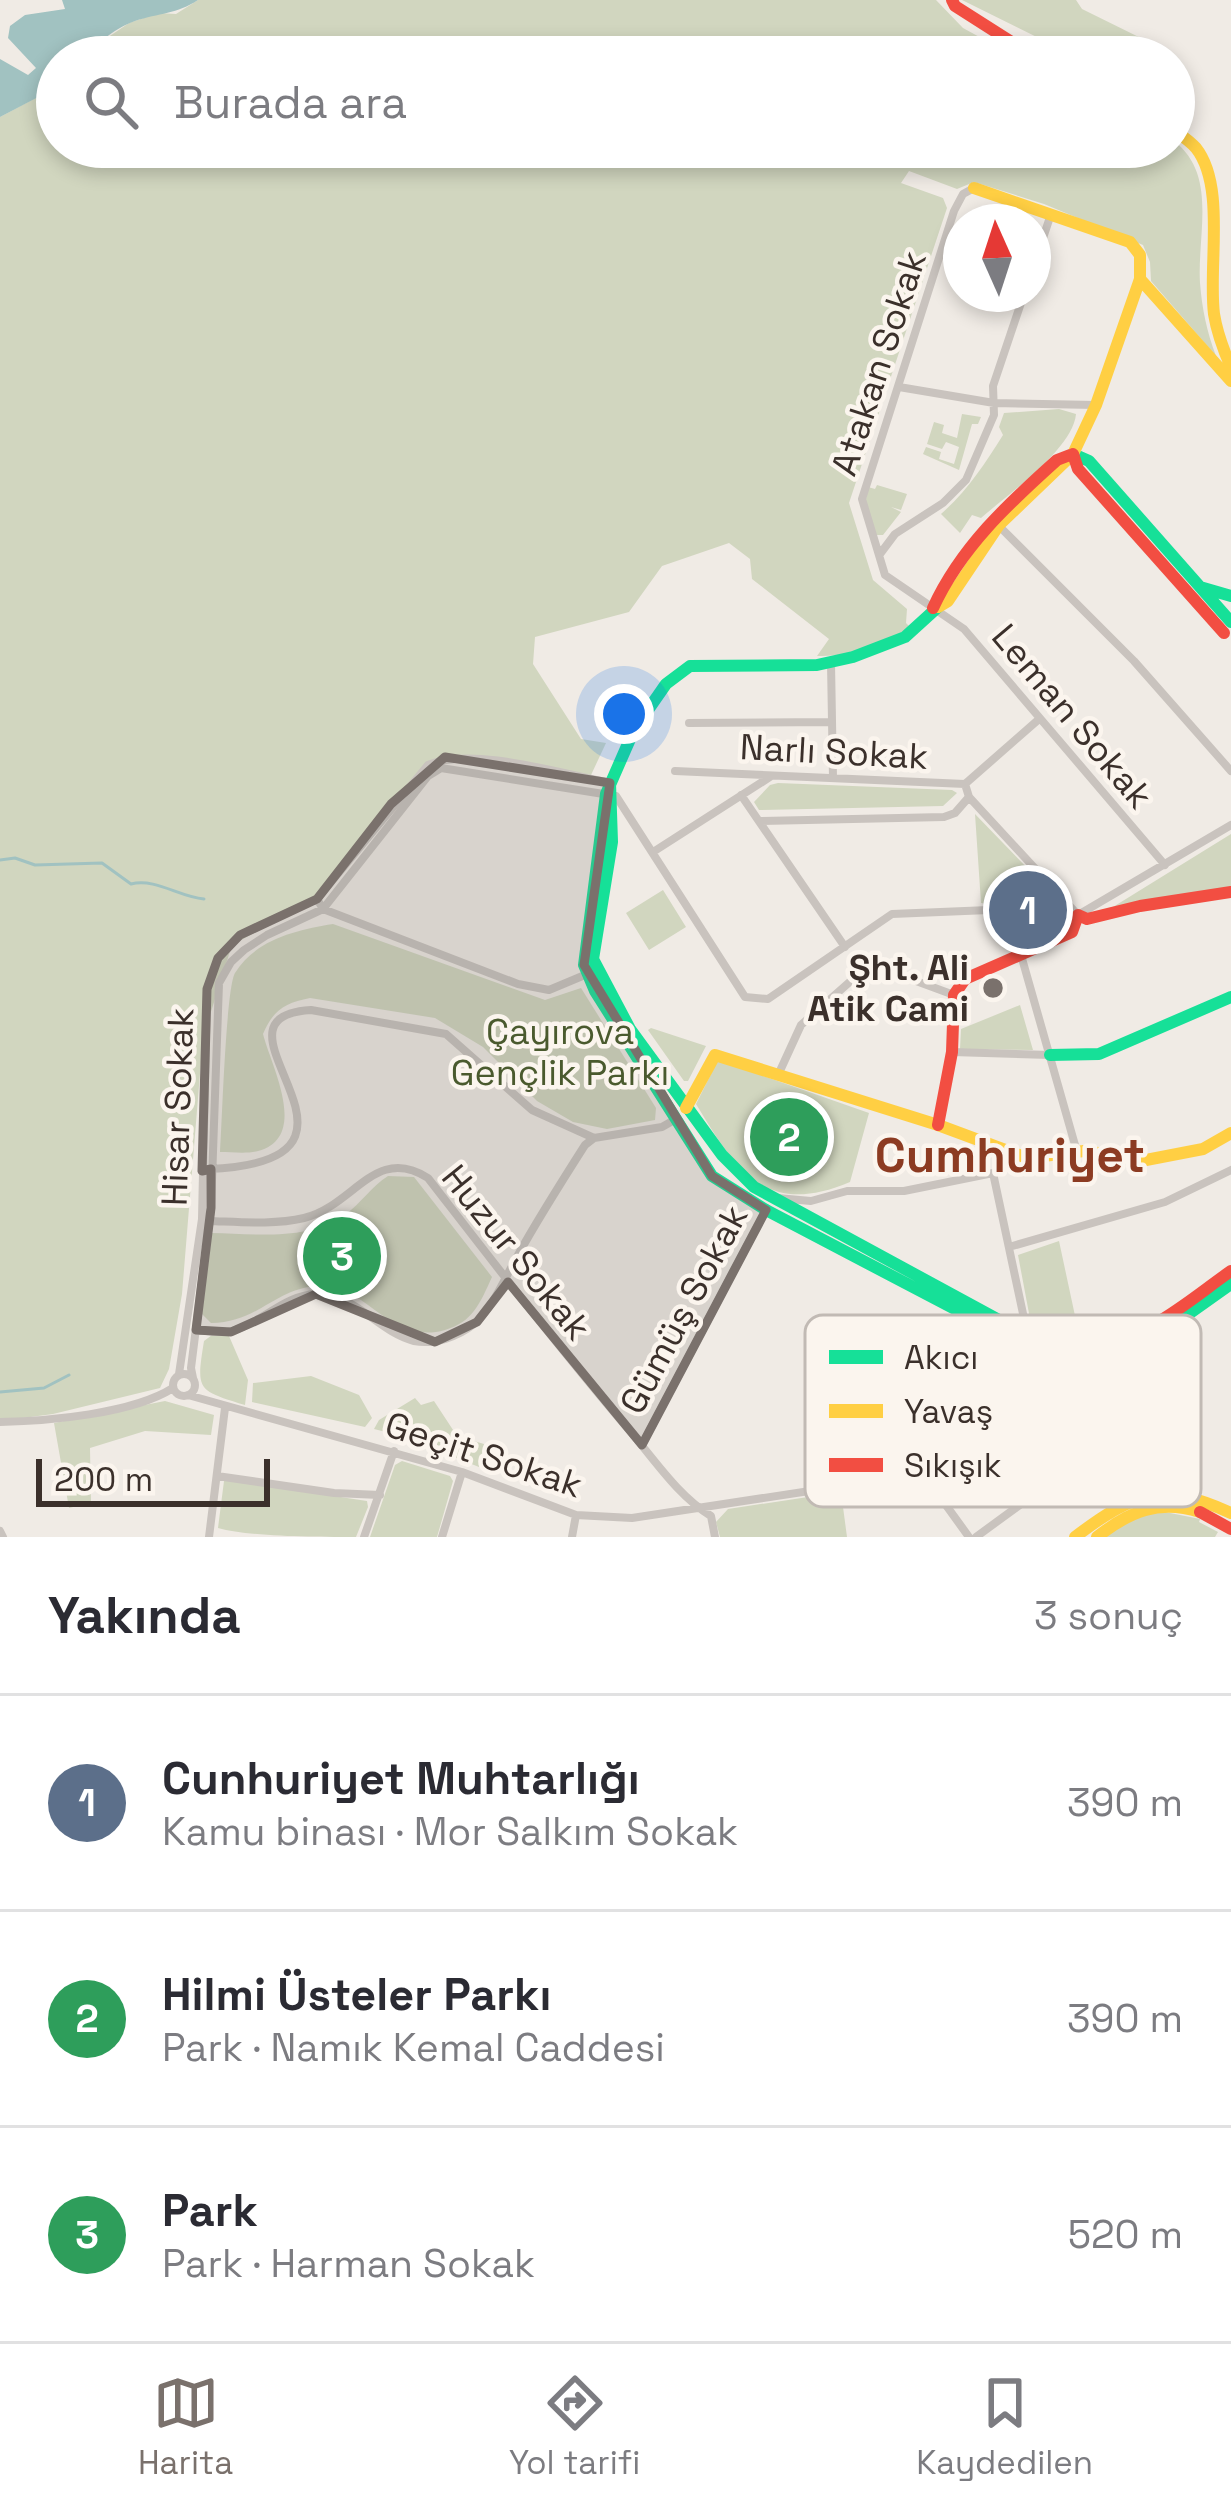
<!DOCTYPE html>
<html lang="tr">
<head>
<meta charset="utf-8">
<style>
	:root { --surface:#fff; --page:#f7f7f7; --text:#2b2b33; --muted:#7c7c81; --line:#e1e1e2; --accent:#7a716c }
	body { margin:0; font-family:"Space Grotesk",sans-serif; background:var(--page); color:var(--text) }
	.compass { position:absolute; left:943px; top:204px; width:108px; height:108px; border-radius:50%; background:var(--surface); box-shadow:0 6px 18px #0003; rotate:357deg }
	.scale { position:absolute; left:36px; bottom:30px; width:234px; box-sizing:border-box; padding-left:12px; border:6px solid #3b302b; border-top:0; font-size:33px; line-height:42px; white-space:nowrap; color:#3b302b; -webkit-text-stroke:9px #fbf5ee; paint-order:stroke }
	.you { position:absolute; left:624px; top:714px; width:42px; height:42px; margin:-30px; border:9px solid #fff; border-radius:50%; background:#1a73e8; box-shadow:0 0 0 18px #1a73e833 }
	.badge { display:grid; place-items:center; width:78px; height:78px; border-radius:50%; background:var(--accent); color:#fff; font-size:39px; font-weight:700 }
	.pin { position:absolute; translate:-50% -50%; border:6px solid #fff; box-shadow:0 3px 12px #0006 }
	.list { margin:0; padding:0; list-style:none }
	h2 { display:flex; justify-content:space-between; align-items:center; height:156px; margin:0; padding:0 48px; font-size:51px }
	h2 small { font-size:39px; font-weight:400; color:var(--muted) }
	.list li { display:grid; grid-template-columns:78px 1fr auto; gap:36px; align-items:center; box-sizing:border-box; height:216px; padding:0 48px; border-top:3px solid var(--line) }
	.list b { display:block; font-size:45px; white-space:nowrap }
	.list p { margin:0; font-size:39px; white-space:nowrap; color:var(--muted) }
	.list em { font-size:39px; font-style:normal; color:var(--muted) }
	.icon { flex:none; width:66px; height:66px; fill:none; stroke:currentColor; stroke-width:2; stroke-linecap:round; stroke-linejoin:round }
	.map { position:relative; flex:none; width:1231px; height:1537px; overflow:hidden }
	.search { position:absolute; background:var(--surface); box-shadow:0 6px 18px #0003; left:36px; right:36px; top:36px; height:132px; display:flex; align-items:center; gap:30px; box-sizing:border-box; padding:0 42px; border-radius:66px; color:var(--muted); font-size:45px }
	.sheet { height:804px; background:var(--surface) }
	nav { display:flex; justify-content:space-around; align-items:center; box-sizing:border-box; height:168px; border-top:3px solid var(--line); background:var(--surface); font-size:33px; color:var(--muted) }
	nav a { display:grid; justify-items:center; gap:6px }
	nav .on { color:var(--accent) }
	.map>svg:first-child { display:block }
	.green { fill:#d1d6bf }
	.water { fill:#a1c2c1 }
	.lines { fill:none; stroke-linecap:round; stroke-linejoin:round }
	.stream { stroke:#a1c2c1; stroke-width:3 }
	.street { stroke:#c9c3be; stroke-width:8 }
	.fast { stroke:#16e098; stroke-width:12 }
	.slow { stroke:#ffcf43; stroke-width:12 }
	.jam { stroke:#f24e42; stroke-width:12 }
	.jam-bridge { stroke:#f24e42; stroke-width:12 }
	.marked { fill:#7a716c; fill-opacity:0.2; stroke:#7a716c; stroke-width:9; stroke-linejoin:round }
	.poi-dot { fill:#7a716c; stroke:#fbf5ee; stroke-width:4.5 }
	.labels { text-anchor:middle; stroke-width:9; stroke-linejoin:round; paint-order:stroke }
	.street-label { font-size:36px; fill:#3b302b; stroke:#fbf5ee }
	.poi-label { font-size:36px; font-weight:bold; fill:#3b302b; stroke:#fbf5ee; text-anchor:end }
	.park-label { font-size:36px; fill:#4a5a2e; stroke:#fbf5ee }
	.district-label { font-size:48px; font-weight:bold; fill:#8c3b22; stroke:#fbf5ee }
	.key { fill:#fbf5ee; stroke:#c1bab4; stroke-width:3 }
	.key-label { font-size:33px; fill:#3b302b }
</style>
</head>
<body>
<div class="map">
<svg width="1231" height="1537" viewBox="0 0 1231 1537">
	<rect width="100%" height="100%" fill="#f0ebe5"/>
	<path class="green" d="M 198,0 L 936,0 L 963,28 L 1016,57 L 79,57 L 129,23 L 158,13 L 176,14 Z
		M 962,0 L 1076,0 L 1082,9 L 1155,45 L 1150,57 L 1077,57 Z
		M 57,72 L 57,147 L 1174,147 L 1174,141 C 1218,175 1197,234 1200,283 C 1202,309 1207,332 1216,356 L 1151,281 L 1150,262 L 1143,245 L 1044,204 L 974,182 L 957,189 L 909,171 L 901,183 L 943,198 L 947,208 L 849,503 L 873,580 L 907,609 L 906,623 L 909,626 C 892,650 844,656 817,656 L 829,639 L 752,579 L 750,559 L 729,543 L 662,566 L 629,612 L 535,637 L 533,664 L 581,739 L 606,743 L 591,775 L 446,756 L 427,765 L 315,900 L 232,945 L 203,1037 L 182,1294 L 169,1369 L 160,1388 L 53,1414 L 0,1421 L 0,117 L 43,94 L 47,79 Z
		M 1059,409 L 1076,414 C 1073,449 1007,495 981,518 L 972,515 L 960,533 L 941,514 C 968,490 984,465 1003,435 L 999,427 L 1004,413 Z
		M 962,414 L 981,417 L 978,424 L 972,424 L 959,470 L 923,454 L 926,447 L 941,452 L 939,459 L 954,464 L 959,447 L 946,442 L 942,449 L 927,444 L 934,422 L 944,425 L 942,433 L 957,438 Z
		M 877,485 L 907,494 L 901,510 L 891,507 L 901,512 L 883,535 L 874,535 L 865,504 L 868,487 L 875,489 Z
		M 778,783 L 952,790 L 957,793 L 943,806 L 759,810 L 754,802 L 770,785 Z
		M 975,814 L 1030,871 L 1029,880 L 987,904 L 981,903 Z
		M 1231,834 L 1231,889 L 1113,907 Z
		M 663,890 L 686,927 L 649,950 L 626,913 Z
		M 333,924 L 545,1000 L 581,988 L 656,1108 L 655,1120 L 607,1129 L 573,1122 L 537,1101 L 483,1047 L 435,1018 L 310,998 C 285,1003 273,1010 263,1034 C 271,1066 310,1137 258,1151 C 247,1154 232,1152 220,1152 C 222,1124 226,988 235,973 C 256,939 297,930 333,924 Z
		M 1020,1005 L 1033,1050 L 960,1049 L 961,1029 Z
		M 651,1028 L 706,1046 L 688,1081 L 684,1081 L 648,1030 Z
		M 718,1060 L 869,1113 L 850,1182 C 765,1218 736,1170 696,1104 Z
		M 388,1176 L 414,1177 L 492,1277 C 480,1303 473,1322 445,1330 C 388,1346 366,1281 316,1286 C 275,1289 257,1323 211,1323 L 202,1314 L 212,1233 C 253,1234 310,1241 345,1215 C 361,1203 371,1187 388,1176 Z
		M 1059,1241 L 1080,1339 C 1058,1343 1049,1336 1031,1324 L 1018,1255 Z
		M 212,1335 L 229,1336 L 248,1380 L 245,1405 C 197,1390 196,1391 204,1341 Z
		M 311,1376 L 359,1395 L 372,1418 L 365,1427 L 252,1402 L 253,1383 Z
		M 415,1398 L 421,1405 L 434,1401 L 457,1436 L 484,1444 L 479,1467 L 449,1455 L 449,1448 L 374,1429 L 379,1420 Z
		M 165,1401 L 214,1415 L 211,1435 L 145,1431 L 90,1448 L 91,1503 L 69,1508 L 54,1423 Z
		M 402,1461 L 450,1476 L 453,1481 L 437,1537 L 370,1537 L 395,1465 Z
		M 228,1480 L 367,1501 L 368,1507 L 356,1537 C 319,1537 250,1537 218,1528 L 224,1481 Z
		M 841,1492 L 847,1537 L 720,1537 L 716,1522 L 728,1509 Z
		M 1160,1511 L 1200,1519 L 1199,1522 L 1218,1532 L 1215,1537 L 1105,1537 L 1131,1519 Z"/>
	<path class="water" d="M 62,0 L 198,0 C 177,14 159,13 135,21 C 103,32 94,57 57,57 L 57,72 L 47,79 L 44,94 L 0,117 L 0,59 L 28,75 L 36,68 L 8,38 L 10,26 L 25,15 L 65,9 Z"/>
	<g class="lines">
		<path class="stream" d="M 0,860 L 15,858 L 35,865 L 102,863 L 131,884 C 156,878 179,897 204,899
			M 0,1392 L 44,1388 L 69,1375"/>
		<path class="street" d="M 974,188 L 963,194 L 954,211 L 862,499 L 885,575 L 964,629 L 1165,865
			M 1033,268 L 1051,214
			M 899,387 L 994,403 L 1096,405
			M 997,524 L 1134,661 L 1231,771
			M 880,554 L 895,534 L 943,503 L 966,480 L 994,415 L 993,386 L 1024,294
			M 831,663 L 833,778
			M 689,723 L 832,722
			M 675,771 L 965,784 L 1038,720
			M 965,784 L 969,797 L 1078,915 L 1231,825
			M 741,795 L 845,947
			M 759,821 L 944,817 L 955,813 L 969,797
			M 653,852 L 770,777
			M 317,899 L 323,909 L 518,984 L 549,990 L 592,972
			M 1021,955 L 1077,1152
			M 952,1052 L 1050,1055
			M 779,1073 L 801,1025 L 870,964 L 954,995
			M 209,1169 C 409,1161 190,1017 311,1010 L 446,1034 L 532,1110 L 594,1138 L 662,1127 L 676,1119
			M 993,1173 L 1025,1323 L 1020,1335
			M 777,1198 L 811,1201 L 847,1191 L 904,1191 L 993,1173 L 1005,1167 L 1012,1153
			M 209,1221 C 240,1222 274,1225 304,1218 C 354,1206 375,1144 428,1178 C 494,1263 559,1348 629,1430 C 654,1459 678,1496 711,1516 L 715,1537
			M 1009,1247 L 1165,1202 L 1231,1170
			M 196,1330 C 207,1331 222,1334 232,1331 C 262,1323 284,1295 316,1294 C 355,1293 378,1332 414,1341 C 434,1345 458,1337 474,1324 C 494,1307 505,1277 518,1255 C 539,1217 562,1181 585,1145 L 594,1138
			M173 1385a11 11 0 1 1 22 0a11 11 0 1 1-22 0Z
			M 179,1374 L 202,1219 L 207,989 L 218,958 L 240,935 L 317,899 L 428,765 C 471,746 563,774 610,783
			M 193,1378 L 191,1368 L 211,1208 L 219,983 L 231,962 L 244,950 L 267,935 L 323,909 L 428,776 L 441,768 L 616,796 L 745,997 L 768,999 L 892,914 L 989,910 L 1046,877
			M 188,1395 L 462,1472 L 576,1515 L 632,1518 L 908,1476 L 990,1450 L 1047,1427
			M 0,1422 C 48,1421 132,1414 173,1388
			M 642,1445 L 767,1208
			M 922,1472 L 969,1537
			M 217,1476 L 334,1493 L 380,1495
			M 0,1531 L 3,1537
			M 209,1537 L 225,1408
			M 364,1537 L 394,1451
			M 442,1537 L 462,1472
			M 572,1537 L 576,1515
			M 976,1537 L 1051,1482"/>
		<path class="fast" d="M 1073,454 L 1089,461 L 1231,622
			M 1200,587 L 1231,596
			M 938,607 L 905,637 L 853,657 L 817,665 L 690,666 L 666,684 L 634,730 L 606,794 L 584,965 L 595,991 L 712,1176 L 766,1210 L 1077,1373
			M 610,783 L 612,842 L 593,959 L 630,1029 L 722,1155 L 754,1187 L 1021,1332 L 1049,1346 L 1084,1347
			M 1050,1055 L 1099,1054 L 1231,997
			M1074 1364a19 19 0 1 1 38 0a19 19 0 1 1-38 0Z
			M 1111,1369 L 1231,1284
			M 1086,1381 L 1135,1450 L 1158,1494
			M 1159,1462 L 1177,1483 L 1194,1493
			M 1119,1503 L 1136,1483 L 1138,1463"/>
		<path class="slow" d="M 1174,130 C 1181,135 1190,141 1196,148 C 1226,186 1208,266 1214,314 C 1217,333 1223,349 1231,367
			M 974,188 L 1130,242 L 1140,255 L 1140,279 L 1231,381
			M 938,607 L 948,601 L 999,525 L 1073,454 L 1096,405 L 1140,279
			M 686,1108 L 715,1055 L 938,1125 L 1027,1158 L 1084,1151 L 1146,1160 L 1203,1149 L 1231,1133
			M 1075,1537 C 1133,1493 1162,1481 1231,1513
			M 1097,1537 C 1130,1511 1159,1499 1200,1512"/>
		<path class="jam" d="M 952,0 L 955,6 L 1035,57
			M 1073,454 L 1078,469 L 1224,633
			M 933,608 C 961,547 1008,504 1057,460 L 1070,455
			M 938,1125 L 952,1052 L 954,995 L 965,979 L 1072,932 L 1078,915 L 1087,919 L 1140,906 L 1231,892
			M 1096,1345 C 1150,1337 1188,1301 1231,1271
			M 1109,1374 L 1113,1390 L 1157,1469 L 1157,1484 L 1149,1498"/>
		<path class="jam-bridge" d="M 1200,1512 L 1231,1529"/>
	</g>
	<path class="marked" d="M 445,757 L 610,783 L 584,965 L 712,1176 L 766,1210 L 642,1445 L 508,1282 L 477,1322 L 435,1342 L 316,1294 L 231,1332 L 196,1330 L 211,1208 L 211,1169 L 202,1171 L 207,989 L 218,958 L 240,935 L 317,899 L 391,804 Z"/>
	<circle class="poi-dot" cx="993" cy="988" r="12"/>
	<g class="labels">
		<g class="street-label">
			<text transform="translate(878 363) rotate(-72)" y="13">Atakan Sokak</text>
			<text transform="translate(1073 716) rotate(50)" y="13">Leman Sokak</text>
			<text transform="translate(834 751) rotate(3)" y="13">Narlı Sokak</text>
			<text transform="translate(177 1107) rotate(-88)" y="13">Hisar Sokak</text>
			<text transform="translate(517 1252) rotate(51)" y="13">Huzur Sokak</text>
			<text transform="translate(683 1309) rotate(-62)" y="13">Gümüş Sokak</text>
			<text transform="translate(484 1454) rotate(18)" y="13">Geçit Sokak</text>
		</g>
		<g class="poi-label">
			<text x="969" y="980">Şht. Ali<tspan x="969" dy="41">Atik Cami</tspan></text>
		</g>
		<g class="park-label">
			<text x="560" y="1044">Çayırova<tspan x="560" dy="41">Gençlik Parkı</tspan></text>
		</g>
		<g class="district-label">
			<text x="1010" y="1172">Cumhuriyet</text>
		</g>
	</g>
	<rect x="805" y="1315" width="396" height="192" rx="18" class="key"/>
	<rect x="829" y="1350" width="54" height="14" fill="#16e098"/>
	<rect x="829" y="1404" width="54" height="14" fill="#ffcf43"/>
	<rect x="829" y="1458" width="54" height="14" fill="#f24e42"/>
	<g class="key-label">
		<text x="904" y="1369">Akıcı</text>
		<text x="904" y="1423">Yavaş</text>
		<text x="904" y="1477">Sıkışık</text>
	</g>
</svg>
<svg class="compass" viewBox="-18 -18 36 36"><path d="M0-13l5 13h-10z" fill="#e53935"/><path d="M0 13l5-13h-10z" fill="#7c7c81"/></svg>
<div class="scale">200 m</div>
<div class="you"></div>
<div class="pin badge" style="left:1028px;top:910px;background:#5c6f8a">1</div>
<div class="pin badge" style="left:789px;top:1137px;background:#2e9e5b">2</div>
<div class="pin badge" style="left:342px;top:1256px;background:#2e9e5b">3</div>
<div class="search"><svg class="icon" aria-label="search" viewBox="0 0 24 24"><circle cx="10" cy="10" r="6"/><path d="M15 15l6 6"/></svg>Burada ara</div>
</div>
<section class="sheet">
<h2>Yakında<small>3 sonuç</small></h2>
<ul class="list">
<li><span class="badge" style="background:#5c6f8a">1</span><div><b>Cunhuriyet Muhtarlığı</b><p>Kamu binası · Mor Salkım Sokak</p></div><em>390 m</em></li>
<li><span class="badge" style="background:#2e9e5b">2</span><div><b>Hilmi Üsteler Parkı</b><p>Park · Namık Kemal Caddesi</p></div><em>390 m</em></li>
<li><span class="badge" style="background:#2e9e5b">3</span><div><b>Park</b><p>Park · Harman Sokak</p></div><em>520 m</em></li>
</ul>
</section>
<nav>
<a class="on"><svg class="icon" aria-label="map" viewBox="0 0 24 24"><path d="M3 6l6-2 6 2 6-2v14l-6 2-6-2-6 2zM9 4v14M15 6v14"/></svg>Harita</a>
<a><svg class="icon" aria-label="directions" viewBox="0 0 24 24"><path d="M12 3l9 9-9 9-9-9zM9 14v-3h6M13 9l2 2-2 2"/></svg>Yol tarifi</a>
<a><svg class="icon" aria-label="saved" viewBox="0 0 24 24"><path d="M7 4h10v16l-5-4-5 4z"/></svg>Kaydedilen</a>
</nav>
</body>
</html>
